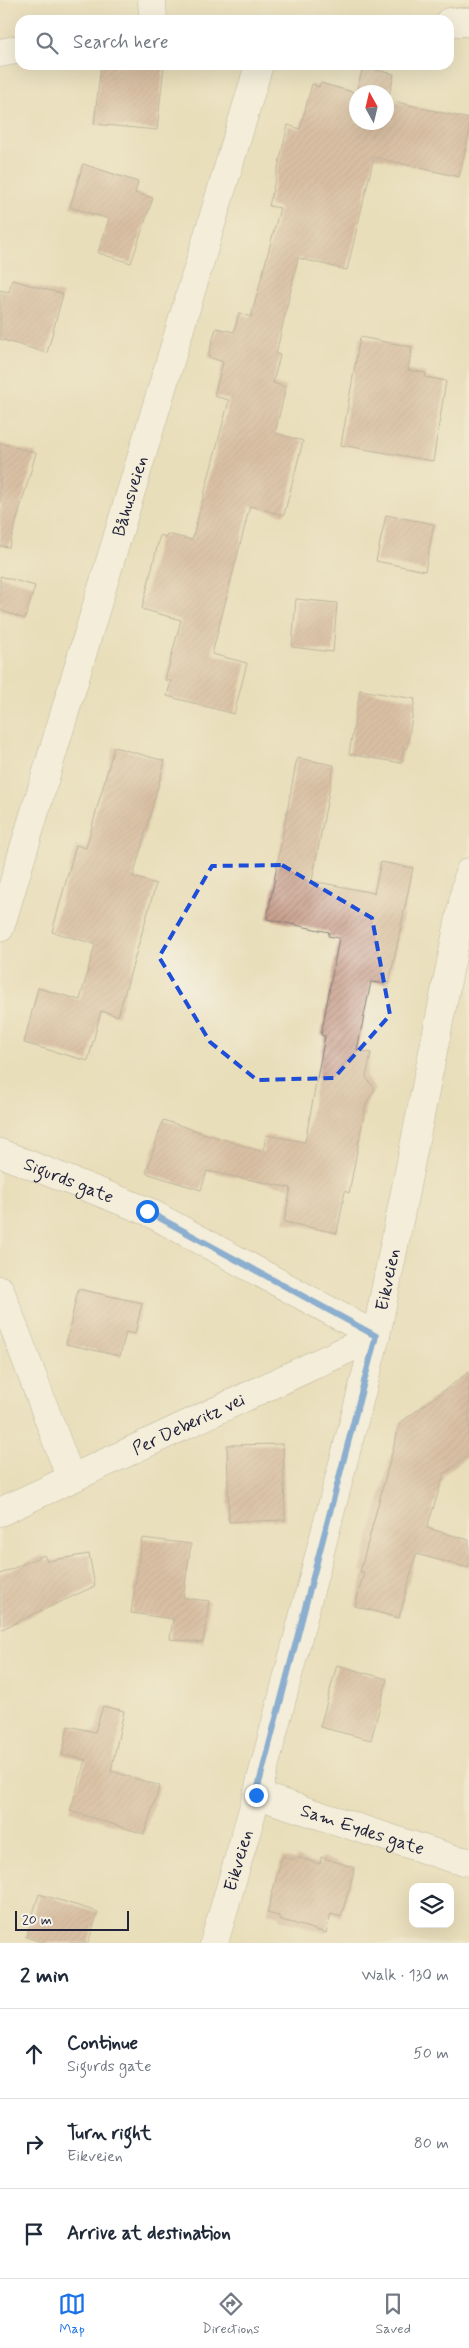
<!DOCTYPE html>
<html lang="en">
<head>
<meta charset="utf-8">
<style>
	:root { --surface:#fff; --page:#f6f6f7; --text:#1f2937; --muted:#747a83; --line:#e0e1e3; --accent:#1a73e8 }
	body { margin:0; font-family:Mynerve,sans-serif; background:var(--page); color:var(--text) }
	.controls { position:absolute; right:15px; bottom:15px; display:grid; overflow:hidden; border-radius:10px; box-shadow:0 5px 20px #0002 }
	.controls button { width:45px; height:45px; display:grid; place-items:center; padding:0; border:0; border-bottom:1px solid var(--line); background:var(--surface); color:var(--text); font:25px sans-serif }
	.compass { position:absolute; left:349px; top:85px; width:45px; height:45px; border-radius:50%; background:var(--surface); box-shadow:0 5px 20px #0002; rotate:352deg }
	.scale { position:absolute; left:15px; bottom:12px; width:114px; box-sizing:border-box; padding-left:5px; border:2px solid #22223b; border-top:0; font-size:14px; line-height:18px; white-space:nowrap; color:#22223b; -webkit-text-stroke:4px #f7f3e8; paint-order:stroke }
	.stop { position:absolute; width:15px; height:15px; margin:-11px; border:4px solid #1a73e8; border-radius:50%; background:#fff }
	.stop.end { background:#1a73e8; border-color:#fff; box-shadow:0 1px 5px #0008 }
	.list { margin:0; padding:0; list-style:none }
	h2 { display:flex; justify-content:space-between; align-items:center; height:65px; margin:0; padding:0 20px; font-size:21px }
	h2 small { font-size:16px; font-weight:400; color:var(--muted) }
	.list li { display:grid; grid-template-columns:32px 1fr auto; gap:15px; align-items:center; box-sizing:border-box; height:90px; padding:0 20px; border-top:1px solid var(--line) }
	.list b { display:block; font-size:19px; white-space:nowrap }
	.list p { margin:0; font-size:16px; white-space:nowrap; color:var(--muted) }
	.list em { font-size:16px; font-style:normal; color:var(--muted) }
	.icon { flex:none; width:28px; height:28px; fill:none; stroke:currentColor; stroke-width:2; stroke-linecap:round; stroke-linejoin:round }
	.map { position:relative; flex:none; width:469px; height:1943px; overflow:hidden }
	.search { position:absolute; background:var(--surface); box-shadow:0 5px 20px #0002; left:15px; right:15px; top:15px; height:55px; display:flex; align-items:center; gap:12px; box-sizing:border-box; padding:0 18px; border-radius:15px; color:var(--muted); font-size:19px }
	.sheet { height:335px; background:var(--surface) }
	nav { display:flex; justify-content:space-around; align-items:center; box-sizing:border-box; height:70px; border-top:1px solid var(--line); background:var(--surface); font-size:14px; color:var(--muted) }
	nav a { display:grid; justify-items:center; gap:2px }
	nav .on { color:var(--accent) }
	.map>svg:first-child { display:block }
	.building { fill:url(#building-hatch); fill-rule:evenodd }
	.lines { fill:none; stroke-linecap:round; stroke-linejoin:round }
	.street-casing { stroke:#86807a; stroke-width:29 }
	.street { stroke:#fff; stroke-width:28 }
	.route { stroke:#1a73e8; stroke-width:6 }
	.marked { fill:none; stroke:#1d4ed8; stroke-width:4; stroke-dasharray:10 6; stroke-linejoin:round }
	.labels { text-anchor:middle; stroke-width:5; stroke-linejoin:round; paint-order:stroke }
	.street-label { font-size:18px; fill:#22223b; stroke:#f7f3e8 }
</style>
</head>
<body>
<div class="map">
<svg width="469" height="1943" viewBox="0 0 469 1943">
	<defs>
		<pattern id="building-hatch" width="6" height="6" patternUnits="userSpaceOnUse" patternTransform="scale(1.25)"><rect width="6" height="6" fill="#c69a87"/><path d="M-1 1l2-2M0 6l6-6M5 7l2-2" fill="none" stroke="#a07d70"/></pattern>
	</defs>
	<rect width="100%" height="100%" fill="#f7f3e8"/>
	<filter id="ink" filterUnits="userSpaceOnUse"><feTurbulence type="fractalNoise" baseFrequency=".02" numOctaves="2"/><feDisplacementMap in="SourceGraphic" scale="10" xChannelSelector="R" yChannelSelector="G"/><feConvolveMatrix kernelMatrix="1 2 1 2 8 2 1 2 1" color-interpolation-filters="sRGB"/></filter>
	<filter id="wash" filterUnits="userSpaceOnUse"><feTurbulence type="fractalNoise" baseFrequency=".0096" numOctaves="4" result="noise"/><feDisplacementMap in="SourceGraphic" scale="20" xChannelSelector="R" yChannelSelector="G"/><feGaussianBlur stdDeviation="1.12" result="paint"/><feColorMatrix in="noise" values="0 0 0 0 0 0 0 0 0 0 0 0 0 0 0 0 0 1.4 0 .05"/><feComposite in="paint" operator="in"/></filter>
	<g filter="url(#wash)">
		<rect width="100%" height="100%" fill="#e9deba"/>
		<g id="blocks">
			<path class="building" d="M 101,65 L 164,65 L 157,130 L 94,124 Z
				M 363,67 L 394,74 L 388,100 L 469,119 L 469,134 L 459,177 L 374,157 L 347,270 L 298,258 L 276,354 L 280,355 L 273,383 L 286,387 L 275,433 L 303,441 L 284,515 L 250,506 L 212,654 L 247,663 L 234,714 L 167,696 L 171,681 L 165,680 L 181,620 L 142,609 L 160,535 L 166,537 L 167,534 L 192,540 L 229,400 L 214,396 L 223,362 L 208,357 L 216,328 L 234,332 L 239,313 L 251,317 L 280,208 L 269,206 L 288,125 L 300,129 L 312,84 L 319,87 L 320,83 L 356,93 ZM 356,92 L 386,92 L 386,122 L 356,122 Z
				M 83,164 L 138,182 L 135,193 L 153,198 L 131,263 L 98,253 L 109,219 L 70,207 Z
				M 12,280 L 63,294 L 47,353 L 0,339 L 0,290 L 9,292 Z
				M 360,337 L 412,347 L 408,370 L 426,373 L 425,377 L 446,381 L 433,461 L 341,445 Z
				M 0,443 L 36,453 L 9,547 L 0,546 Z
				M 386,515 L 434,524 L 425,571 L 376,561 Z
				M 0,576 L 35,586 L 25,619 L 0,610 Z
				M 296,599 L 337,603 L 333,652 L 292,647 Z
				M 360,690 L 415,699 L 407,748 L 404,747 L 401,763 L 349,754 Z
				M 114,747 L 165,761 L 133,877 L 156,884 L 118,1016 L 101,1011 L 88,1061 L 24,1043 L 38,988 L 80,1000 L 95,944 L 52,932 L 76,845 L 86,848 Z
				M 297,758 L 334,765 L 312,881 L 374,893 L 381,862 L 413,868 L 389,984 L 371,982 L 357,1050 L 371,1053 L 366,1077 L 375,1089 L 366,1104 L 349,1193 L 345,1191 L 337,1233 L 284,1222 L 291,1188 L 207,1171 L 201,1190 L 146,1173 L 163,1120 L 263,1152 L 266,1135 L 305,1142 L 325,1036 L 321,1035 L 339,938 L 328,936 L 329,932 L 267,919 Z
				M 78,1289 L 142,1303 L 135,1334 L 126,1332 L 120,1356 L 66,1344 Z
				M 469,1372 L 469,1455 L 444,1474 L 427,1528 L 469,1540 L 469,1568 L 416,1554 L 399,1618 L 355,1606 L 364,1572 L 360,1572 L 400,1423 Z
				M 283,1444 L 285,1520 L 229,1522 L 227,1445 Z
				M 142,1538 L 191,1544 L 183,1598 L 209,1601 L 203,1643 L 170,1639 L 173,1619 L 131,1613 Z
				M 89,1554 L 95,1586 L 0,1630 L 0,1574 L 44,1555 L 47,1561 Z
				M 337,1665 L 387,1679 L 371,1740 L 320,1727 Z
				M 103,1706 L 124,1711 L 111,1771 L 160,1786 L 144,1834 L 70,1811 L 86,1760 L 62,1755 L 68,1726 L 95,1732 Z
				M 282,1857 L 295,1860 L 296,1857 L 320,1864 L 321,1857 L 355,1868 L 341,1917 L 331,1914 L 326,1933 L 279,1919 L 279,1916 L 267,1913 Z
				M 39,1894 L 98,1912 L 88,1943 L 45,1943 L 26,1937 Z"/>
		</g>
	</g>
	<g filter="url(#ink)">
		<use href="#blocks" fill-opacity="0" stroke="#86807a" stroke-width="1"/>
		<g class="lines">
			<defs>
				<g id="street">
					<path d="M 152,0 L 153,20"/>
					<path d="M 449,22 L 469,22"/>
					<path d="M 0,53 L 20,49"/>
					<path id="s1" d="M 0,928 L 259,65"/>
					<path id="s2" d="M 0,1153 L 147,1211 L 376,1336"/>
					<path d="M 0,1290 L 71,1479"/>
					<path id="s3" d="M 0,1512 L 376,1336"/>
					<path id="s4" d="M 257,1795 L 454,1859 L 469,1862"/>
					<path id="s5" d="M 214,1943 L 257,1795 L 376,1336 L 469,872"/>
				</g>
			</defs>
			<use href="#street" class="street-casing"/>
			<use href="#street" class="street"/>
		</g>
	</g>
	<g class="lines" filter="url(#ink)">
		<path class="route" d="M 147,1211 L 376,1336 L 256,1795"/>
	</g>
	<path d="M0 0H469V1943H0ZM 282,865 L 372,918 L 390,1015 L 334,1078 L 257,1080 L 210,1042 L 159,957 L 212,866 Z" fill="#e9deba" fill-opacity=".55" fill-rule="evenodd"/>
	<path class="marked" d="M 282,865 L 372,918 L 390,1015 L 334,1078 L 257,1080 L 210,1042 L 159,957 L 212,866 Z"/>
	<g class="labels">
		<g class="street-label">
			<text dy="6" stroke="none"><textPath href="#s1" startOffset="451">Båhusveien</textPath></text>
			<text dy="6" stroke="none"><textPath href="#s2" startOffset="74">Sigurds gate</textPath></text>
			<text dy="6" stroke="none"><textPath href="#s5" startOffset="686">Eikveien</textPath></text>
			<text dy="6" stroke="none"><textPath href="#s3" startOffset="208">Per Deberitz vei</textPath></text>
			<text dy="6" stroke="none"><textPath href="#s4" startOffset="111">Sam Eydes gate</textPath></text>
			<text dy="6" stroke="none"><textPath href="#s5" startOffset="86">Eikveien</textPath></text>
		</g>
	</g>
</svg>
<div class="controls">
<button><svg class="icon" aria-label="layers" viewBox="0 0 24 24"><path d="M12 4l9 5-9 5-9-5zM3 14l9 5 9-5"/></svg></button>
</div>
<svg class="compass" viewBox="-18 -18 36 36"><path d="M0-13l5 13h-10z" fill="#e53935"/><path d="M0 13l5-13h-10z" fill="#747a83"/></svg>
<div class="scale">20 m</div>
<div class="stop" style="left:147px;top:1211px"></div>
<div class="stop end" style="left:256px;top:1795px"></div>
<div class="search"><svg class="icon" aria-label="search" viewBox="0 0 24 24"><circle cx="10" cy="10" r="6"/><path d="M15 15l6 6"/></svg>Search here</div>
</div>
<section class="sheet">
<h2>2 min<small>Walk · 130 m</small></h2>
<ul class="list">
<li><svg class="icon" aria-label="ahead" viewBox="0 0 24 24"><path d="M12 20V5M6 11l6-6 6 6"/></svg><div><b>Continue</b><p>Sigurds gate</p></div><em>50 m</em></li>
<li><svg class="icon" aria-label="right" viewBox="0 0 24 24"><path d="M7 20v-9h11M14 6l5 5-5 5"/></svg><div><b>Turn right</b><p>Eikveien</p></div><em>80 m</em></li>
<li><svg class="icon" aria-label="arrive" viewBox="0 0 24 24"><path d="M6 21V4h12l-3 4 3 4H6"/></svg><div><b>Arrive at destination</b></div></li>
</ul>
</section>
<nav>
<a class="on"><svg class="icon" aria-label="map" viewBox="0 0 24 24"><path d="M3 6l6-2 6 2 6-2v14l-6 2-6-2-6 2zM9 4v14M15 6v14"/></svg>Map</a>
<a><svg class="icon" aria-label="directions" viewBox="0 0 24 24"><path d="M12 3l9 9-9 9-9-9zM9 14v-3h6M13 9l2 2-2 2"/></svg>Directions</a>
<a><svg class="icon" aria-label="saved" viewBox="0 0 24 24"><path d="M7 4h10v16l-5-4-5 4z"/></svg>Saved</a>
</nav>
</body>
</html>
